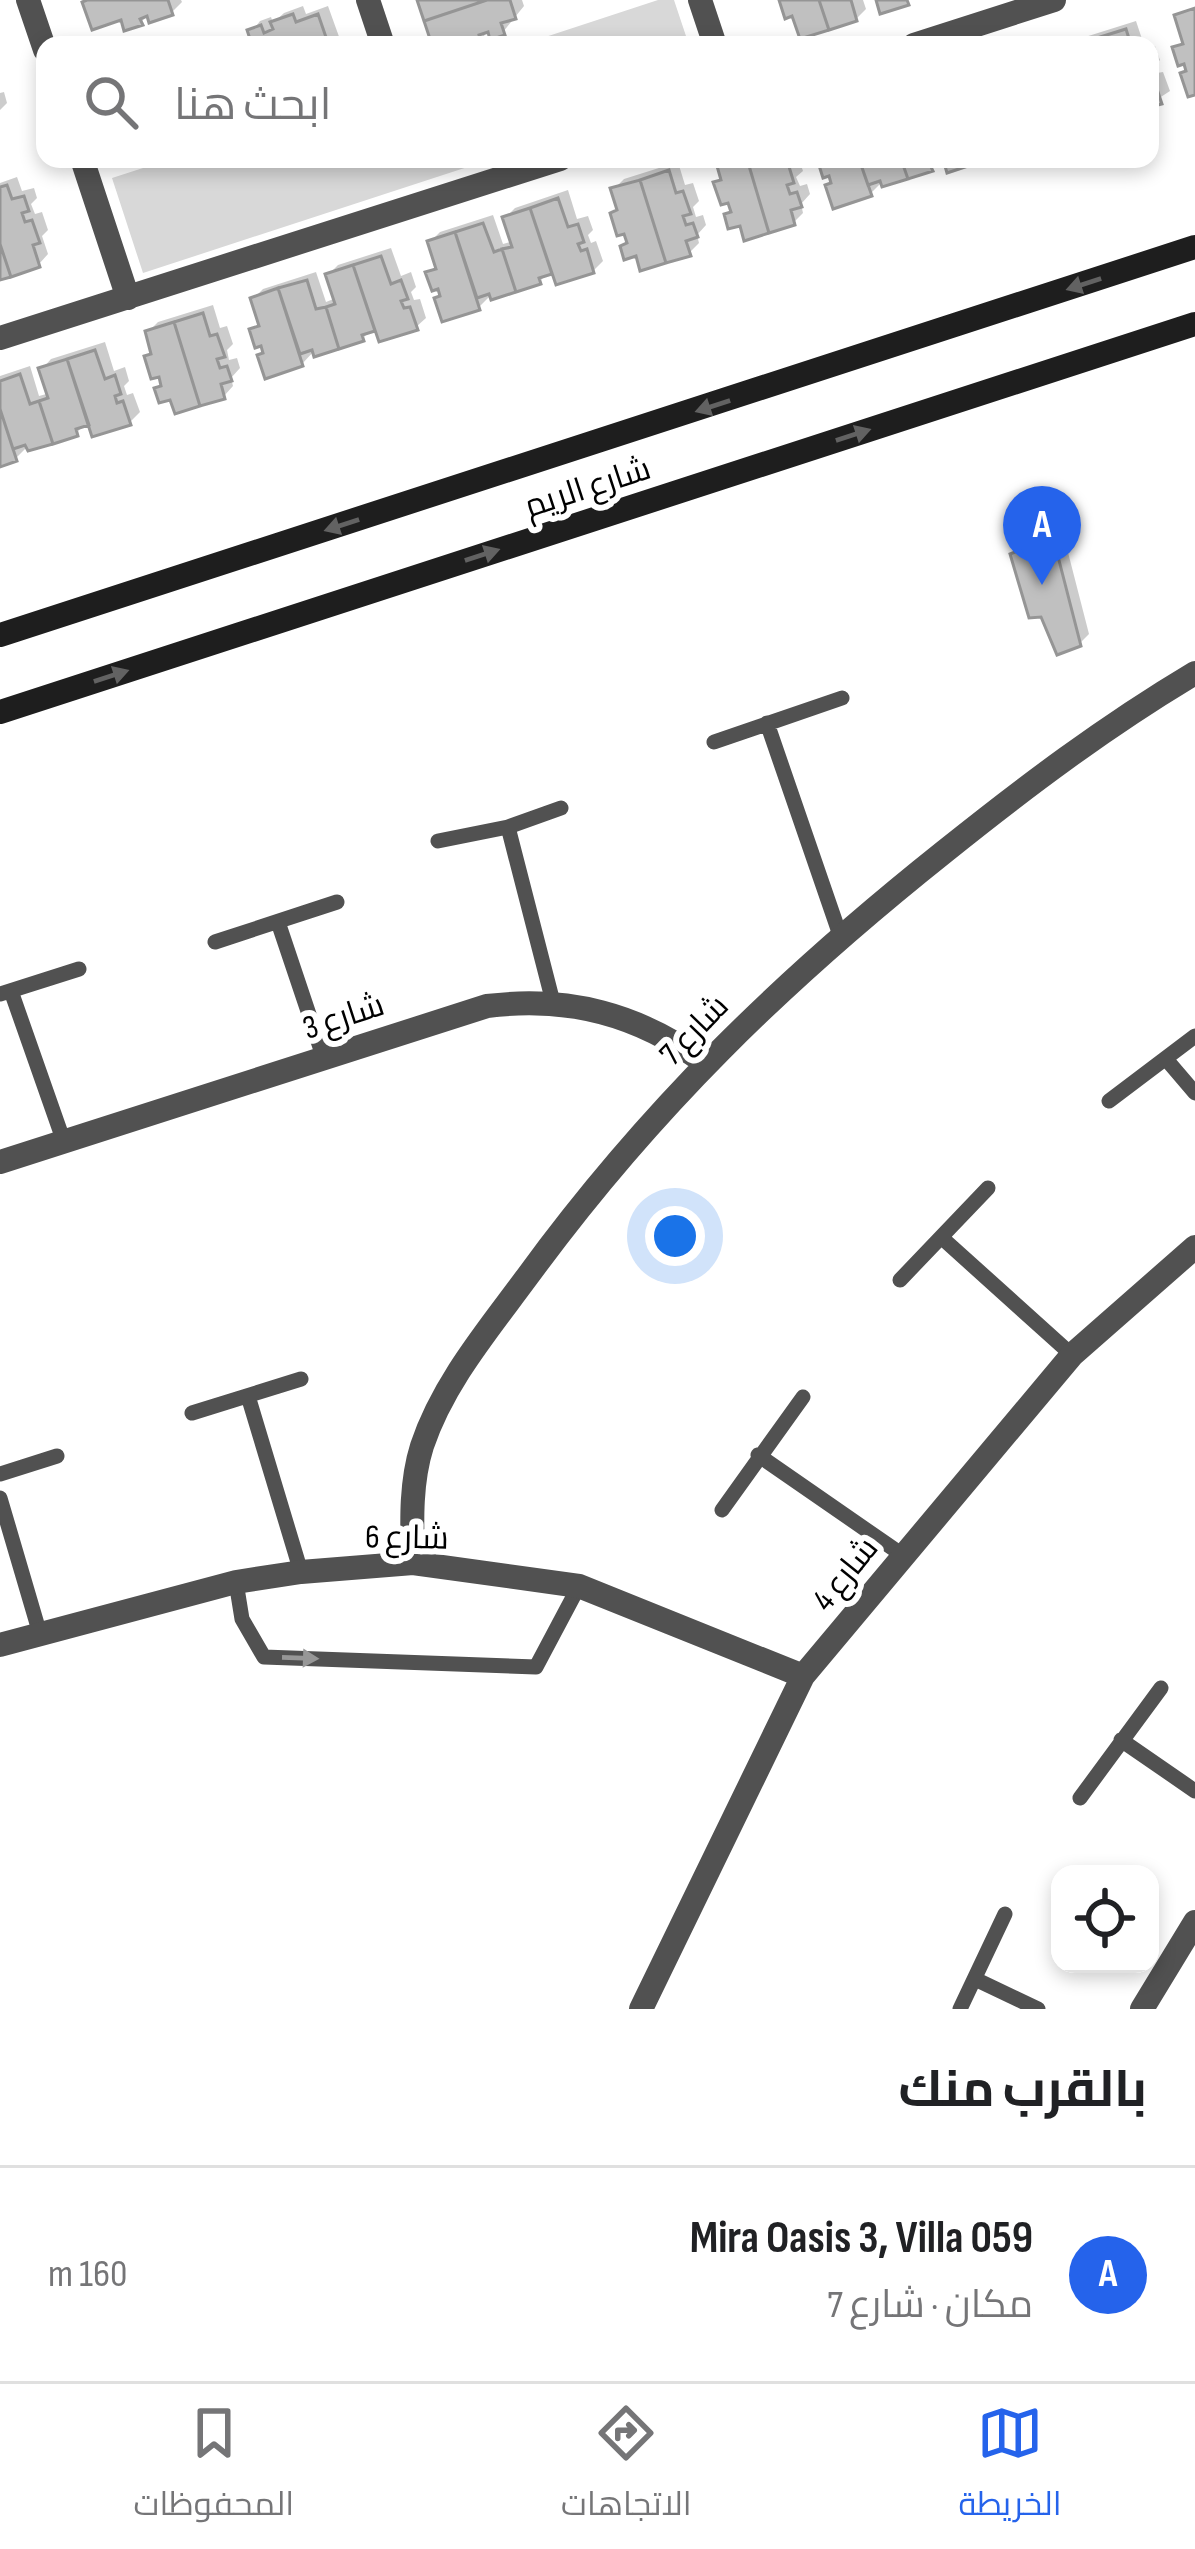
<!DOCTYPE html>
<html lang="ar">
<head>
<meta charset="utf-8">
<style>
	:root { --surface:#fff; --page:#f6f6f6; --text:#202124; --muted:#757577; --line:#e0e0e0; --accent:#2563eb }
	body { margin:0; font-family:"Sofia Sans Condensed",Cairo,sans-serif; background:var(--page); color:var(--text); direction:rtl }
	.controls { position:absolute; right:36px; bottom:36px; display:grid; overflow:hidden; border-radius:24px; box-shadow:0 6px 18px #0003 }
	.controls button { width:108px; height:108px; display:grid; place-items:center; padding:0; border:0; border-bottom:3px solid var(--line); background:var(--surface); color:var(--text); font:60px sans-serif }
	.you { position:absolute; left:675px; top:1236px; width:42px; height:42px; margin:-30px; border:9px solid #fff; border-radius:50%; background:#1a73e8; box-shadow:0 0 0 18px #1a73e833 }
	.badge { display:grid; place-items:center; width:78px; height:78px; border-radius:50%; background:var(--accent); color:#fff; font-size:39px; font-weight:700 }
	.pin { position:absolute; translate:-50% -99px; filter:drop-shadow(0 3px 6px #0008) }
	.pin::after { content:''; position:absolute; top:63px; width:42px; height:36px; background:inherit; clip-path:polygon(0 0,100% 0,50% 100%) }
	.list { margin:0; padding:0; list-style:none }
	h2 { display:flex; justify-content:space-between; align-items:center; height:156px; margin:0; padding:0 48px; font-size:51px }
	h2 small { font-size:39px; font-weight:400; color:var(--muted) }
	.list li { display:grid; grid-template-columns:78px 1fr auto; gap:36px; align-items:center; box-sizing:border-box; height:216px; padding:0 48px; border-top:3px solid var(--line) }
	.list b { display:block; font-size:45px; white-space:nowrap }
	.list p { margin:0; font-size:39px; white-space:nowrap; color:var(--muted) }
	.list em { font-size:39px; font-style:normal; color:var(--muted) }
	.icon { flex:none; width:66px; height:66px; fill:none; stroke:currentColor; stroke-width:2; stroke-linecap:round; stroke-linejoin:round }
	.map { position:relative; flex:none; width:1195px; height:2009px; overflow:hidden; direction:ltr }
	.search { position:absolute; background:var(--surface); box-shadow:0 6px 18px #0003; left:36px; right:36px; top:36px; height:132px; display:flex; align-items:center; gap:30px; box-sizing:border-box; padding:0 42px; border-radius:24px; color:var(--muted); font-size:45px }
	.sheet { height:372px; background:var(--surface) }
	nav { display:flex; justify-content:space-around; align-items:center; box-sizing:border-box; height:168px; border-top:3px solid var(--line); background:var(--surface); font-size:33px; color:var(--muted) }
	nav a { display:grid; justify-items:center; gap:6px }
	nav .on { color:var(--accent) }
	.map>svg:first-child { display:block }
	.green { fill:#d8d8d8 }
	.shadow { fill:#0003 }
	.building { fill:#c0c0c0; stroke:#959595; stroke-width:3 }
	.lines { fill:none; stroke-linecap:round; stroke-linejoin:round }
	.lane { stroke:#515151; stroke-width:15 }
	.street { stroke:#515151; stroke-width:24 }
	.secondary { stroke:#1e1e1e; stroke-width:24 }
	.oneway { fill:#626262 }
	.oneway2 { fill:#979797 }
	.labels { text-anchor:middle; stroke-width:12; stroke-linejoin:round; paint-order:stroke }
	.street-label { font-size:33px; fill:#000; stroke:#fff }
</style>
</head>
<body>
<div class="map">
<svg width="1195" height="2009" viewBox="0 0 1195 2009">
	<rect width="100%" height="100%" fill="#fff"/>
	<path class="green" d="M 658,0 L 674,0 L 689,45 L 521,45 Z
		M 171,159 L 492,159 L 143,273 L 112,178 Z"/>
	<path class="shadow" d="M 85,0 L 181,0 L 182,2 L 172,12 L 149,14 L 141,22 L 123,17 L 94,26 Z
		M 420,0 L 522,0 L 524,6 L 503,32 L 490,29 L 483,37 L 476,20 L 479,40 L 464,45 L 435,45 Z
		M 782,0 L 863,0 L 866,9 L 856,19 L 794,13 Z
		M 303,6 L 306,14 L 328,6 L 342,45 L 242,45 L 260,21 L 271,17 L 273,23 L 284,13 Z
		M 1136,21 L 1144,45 L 1075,45 L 1082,38 Z
		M 1155,46 L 1160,60 L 1155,65 L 1157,73 L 1163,72 L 1170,91 L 1150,104 L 1150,48 Z
		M 4,92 L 7,103 L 0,110 L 0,93 Z
		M 718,159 L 799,159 L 803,171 L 796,177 L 800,186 L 807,184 L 810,194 L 801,204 L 803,213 L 793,223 L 742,222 L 727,215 L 733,209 L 717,183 L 724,176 Z
		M 821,159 L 940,159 L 931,168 L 883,181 L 870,194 L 834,181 Z
		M 678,162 L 685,185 L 693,183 L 699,201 L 693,207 L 696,217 L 703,215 L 706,225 L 697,235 L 699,243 L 689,253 L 638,253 L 623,246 L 630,240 L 613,214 L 620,207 L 614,189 L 624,179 Z
		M 17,177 L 22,191 L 34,188 L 37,198 L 31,204 L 35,214 L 42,212 L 48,230 L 42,236 L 48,254 L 39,264 L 0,277 L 0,183 Z
		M 568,190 L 577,219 L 588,216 L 593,230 L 588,235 L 591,243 L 596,241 L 603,261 L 593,271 L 550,271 L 540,281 L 492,294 L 479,307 L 437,299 L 442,294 L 429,273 L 437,265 L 430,242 L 440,232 L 493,215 L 503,244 L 513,241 L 505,218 L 515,208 Z
		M 391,248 L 401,276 L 411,272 L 416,287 L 411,292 L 414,300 L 420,299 L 426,318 L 416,327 L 373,328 L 363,338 L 315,350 L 302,364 L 265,351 L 252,330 L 261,321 L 254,298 L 263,289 L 316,272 L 326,302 L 336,298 L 328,275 L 338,265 Z
		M 213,305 L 220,328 L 227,326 L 233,344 L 227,350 L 229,360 L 237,358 L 240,368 L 231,378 L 233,386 L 224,396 L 172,396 L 157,389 L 163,383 L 147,357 L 154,351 L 148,332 L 158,322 Z
		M 105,342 L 114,371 L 125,367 L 129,381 L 124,386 L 127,395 L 133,393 L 140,412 L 130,422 L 87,423 L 76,433 L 29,445 L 15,459 L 0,463 L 0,376 L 30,366 L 39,396 L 50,393 L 42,369 L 51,359 Z
		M 1062,529 L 1089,634 L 1079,644 L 1013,554 L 1023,544 Z"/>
	<path class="building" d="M 87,0 L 168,0 L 173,15 L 149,23 L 147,16 L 140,19 L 143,25 L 124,31 L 121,20 L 92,30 L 82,2 Z
		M 417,0 L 487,0 L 424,21 Z
		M 487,0 L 510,0 L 516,19 L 501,23 L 505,35 L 490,40 L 488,32 L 479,35 L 481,43 L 473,45 L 432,45 L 424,21 Z
		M 779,0 L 819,0 L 829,30 L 800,39 L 792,16 L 785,19 Z
		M 819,0 L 851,0 L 857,21 L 829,30 Z
		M 876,0 L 907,0 L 909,5 L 880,14 Z
		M 1195,8 L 1195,95 L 1188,97 L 1180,73 L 1186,71 L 1184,64 L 1178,66 L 1172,47 L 1183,44 L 1174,15 Z
		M 293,14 L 296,22 L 318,14 L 328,43 L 241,45 L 251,42 L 247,30 L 261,25 L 264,33 L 273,29 L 270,22 Z
		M 1126,29 L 1131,45 L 1100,45 L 1097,38 Z
		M 1154,80 L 1162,104 L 1150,107 L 1150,81 Z
		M 715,159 L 747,159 L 769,233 L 744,241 L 740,226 L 728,229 L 724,214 L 731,212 L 728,203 L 721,205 L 713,182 L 721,180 Z
		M 747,159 L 787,160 L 794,183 L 787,185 L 790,194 L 797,192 L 802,207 L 791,210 L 795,225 L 769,233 Z
		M 817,159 L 859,159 L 872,196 L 833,209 L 825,185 L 831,183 L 829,176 L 823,178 Z
		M 859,159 L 901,159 L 908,179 L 882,187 L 880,181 L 868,185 Z
		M 901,159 L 943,159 L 943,161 L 930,165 L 933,171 L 908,179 Z
		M 943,159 L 985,159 L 986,160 L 947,173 Z
		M 669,170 L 676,193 L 683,191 L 691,214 L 683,216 L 686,225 L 693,223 L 698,237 L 686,241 L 691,256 L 666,263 L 640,180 Z
		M 640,180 L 666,263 L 640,271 L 636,256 L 624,260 L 620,246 L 627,243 L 624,234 L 617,236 L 610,213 L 617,210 L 610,188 Z
		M 7,185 L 12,199 L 24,196 L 29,211 L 22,213 L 25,222 L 32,220 L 40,243 L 33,245 L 40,267 L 11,277 L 0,244 L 0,187 Z
		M 558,198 L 568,227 L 578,224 L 584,242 L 578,244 L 581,251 L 587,249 L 594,273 L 556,285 L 530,208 Z
		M 530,208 L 552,274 L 539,278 L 541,284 L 516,292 L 502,249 L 512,247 L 502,217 Z
		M 483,223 L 494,252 L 502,249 L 516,292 L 491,300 L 489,294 L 477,298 L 455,232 Z
		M 455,232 L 480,310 L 442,322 L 434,298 L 440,296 L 438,289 L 432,291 L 425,272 L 436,269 L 427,241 Z
		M 0,244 L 11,277 L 0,280 Z
		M 381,256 L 391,284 L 401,280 L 408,299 L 401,301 L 404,308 L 410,307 L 418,330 L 379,342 L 353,265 Z
		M 353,265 L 375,331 L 362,335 L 364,341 L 339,349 L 326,307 L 335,304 L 325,274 Z
		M 307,280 L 316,309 L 326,307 L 339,349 L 314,357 L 312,350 L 300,354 L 278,288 Z
		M 278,288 L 303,366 L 265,379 L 257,355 L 263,353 L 261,346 L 255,348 L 249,329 L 259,326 L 250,298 Z
		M 203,313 L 210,336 L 217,334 L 225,357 L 217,359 L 220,368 L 227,366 L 232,381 L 221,384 L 225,399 L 200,406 L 174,322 Z
		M 174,322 L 200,406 L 175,414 L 170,400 L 159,403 L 154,388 L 161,386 L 159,377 L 151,379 L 144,356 L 151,354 L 145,331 Z
		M 95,350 L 105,379 L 115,375 L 121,394 L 115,396 L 117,403 L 123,401 L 131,425 L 92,437 L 67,359 Z
		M 67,359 L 89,425 L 76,429 L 78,436 L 53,444 L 39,401 L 48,398 L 38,368 Z
		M 20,374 L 30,404 L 39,401 L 53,444 L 28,451 L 25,445 L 13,449 L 0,409 L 0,381 Z
		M 0,409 L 17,461 L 0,467 Z
		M 1053,537 L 1081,646 L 1057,655 L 1041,617 L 1029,618 L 1010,554 Z"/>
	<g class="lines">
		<path class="lane" d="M 767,723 L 840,935
			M 714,742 L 842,698
			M 508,827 L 553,1002
			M 438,841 L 508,827 L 561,808
			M 278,922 L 323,1056
			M 215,942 L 337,902
			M 11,991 L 64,1142
			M 0,994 L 79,969
			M 1166,1059 L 1195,1093
			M 1109,1101 L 1195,1036
			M 941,1237 L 1072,1355
			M 900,1280 L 988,1188
			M 248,1396 L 301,1572
			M 192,1413 L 301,1379
			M 758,1455 L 901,1554
			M 0,1474 L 57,1456
			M 0,1498 L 40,1634
			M 722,1510 L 803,1397
			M 236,1582 L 242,1619 L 264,1657 L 536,1667 L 579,1586
			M 1121,1740 L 1195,1791
			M 1080,1798 L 1161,1688
			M 975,1979 L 1038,2009
			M 960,2009 L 1005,1914"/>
		<path class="street" d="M 28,0 L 45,50
			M 368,0 L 383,45
			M 700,0 L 715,45
			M 914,45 L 1054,0
			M 82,159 L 128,298
			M 0,338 L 560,159
			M 0,1162 L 487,1006 C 569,996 638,1014 705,1063
			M 413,1563 C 412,1525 410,1484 422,1446 C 443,1383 488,1330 527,1277 C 649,1110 782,981 944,852 C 1025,787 1106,726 1195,673
			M 0,1645 L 236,1582 L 301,1572 L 413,1563 L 579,1586 L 803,1676
			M 641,2009 L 803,1676 L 1072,1355 L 1195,1247
			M 1142,2009 L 1195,1922"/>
		<path class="secondary" d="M 0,635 L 1195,247
			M 0,712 L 1195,324"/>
	</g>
	<defs><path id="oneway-solid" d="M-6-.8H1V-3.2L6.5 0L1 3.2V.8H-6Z" transform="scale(3)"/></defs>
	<g class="oneway">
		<use href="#oneway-solid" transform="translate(1084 284) rotate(162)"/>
		<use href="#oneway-solid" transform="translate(713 406) rotate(162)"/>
		<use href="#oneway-solid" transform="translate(853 435) rotate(-18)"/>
		<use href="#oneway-solid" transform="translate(342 525) rotate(162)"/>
		<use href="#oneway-solid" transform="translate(482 555) rotate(-18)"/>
		<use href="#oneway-solid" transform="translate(111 676) rotate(-18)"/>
	</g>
	<use class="oneway2" href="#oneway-solid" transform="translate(300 1658) rotate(2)"/>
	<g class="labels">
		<g class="street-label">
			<text transform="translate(587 486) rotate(-18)" y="12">شارع الريم</text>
			<text transform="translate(343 1015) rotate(-18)" y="12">شارع 3</text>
			<text transform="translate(693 1029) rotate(-46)" y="12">شارع 7</text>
			<text transform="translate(407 1536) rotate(1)" y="12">شارع 6</text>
			<text transform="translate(844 1573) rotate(-51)" y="12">شارع 4</text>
		</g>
	</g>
</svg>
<div class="controls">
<button><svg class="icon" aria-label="locate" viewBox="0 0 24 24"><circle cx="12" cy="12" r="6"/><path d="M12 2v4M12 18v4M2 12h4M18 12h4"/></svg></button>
</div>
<div class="you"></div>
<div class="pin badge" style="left:1042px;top:585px">A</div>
<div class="search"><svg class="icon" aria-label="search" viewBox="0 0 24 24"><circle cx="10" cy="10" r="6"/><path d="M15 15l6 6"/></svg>ابحث هنا</div>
</div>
<section class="sheet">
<h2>بالقرب منك<small></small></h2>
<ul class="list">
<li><span class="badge">A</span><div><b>Mira Oasis 3, Villa 059</b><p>مكان · شارع 7</p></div><em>160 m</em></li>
</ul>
</section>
<nav>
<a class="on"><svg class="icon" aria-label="map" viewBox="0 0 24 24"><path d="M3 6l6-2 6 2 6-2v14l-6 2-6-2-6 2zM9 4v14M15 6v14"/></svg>الخريطة</a>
<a><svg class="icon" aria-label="directions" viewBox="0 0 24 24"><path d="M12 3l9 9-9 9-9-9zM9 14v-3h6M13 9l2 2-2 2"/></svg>الاتجاهات</a>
<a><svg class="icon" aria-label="saved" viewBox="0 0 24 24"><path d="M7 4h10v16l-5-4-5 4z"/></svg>المحفوظات</a>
</nav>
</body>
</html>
